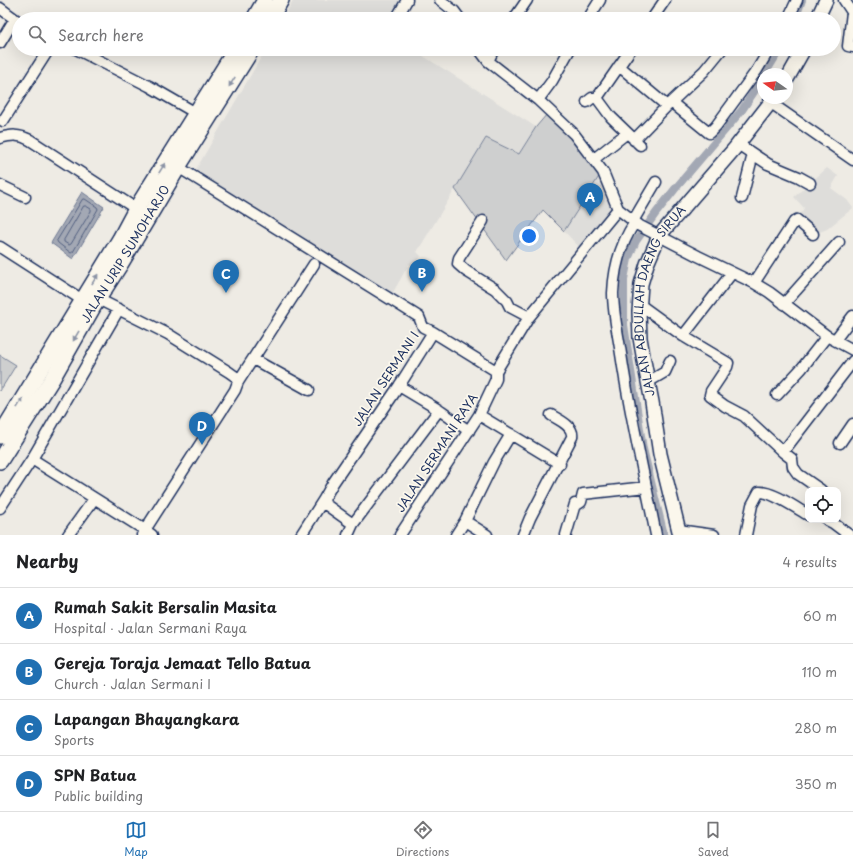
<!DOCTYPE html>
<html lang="en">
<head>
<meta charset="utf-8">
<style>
	:root { --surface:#fff; --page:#f6f6f6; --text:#202124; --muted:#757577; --line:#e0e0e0; --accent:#1f6fb2 }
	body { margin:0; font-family:"Playpen Sans",sans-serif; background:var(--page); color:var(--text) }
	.controls { position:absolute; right:12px; bottom:12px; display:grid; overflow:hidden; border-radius:8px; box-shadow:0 4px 16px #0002 }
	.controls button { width:36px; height:36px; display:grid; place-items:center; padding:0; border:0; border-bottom:1px solid var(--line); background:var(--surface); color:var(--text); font:20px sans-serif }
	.compass { position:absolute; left:757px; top:68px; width:36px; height:36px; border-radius:50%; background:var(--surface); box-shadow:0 4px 16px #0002; rotate:284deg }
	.you { position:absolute; left:529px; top:236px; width:14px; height:14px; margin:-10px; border:3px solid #fff; border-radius:50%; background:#1a73e8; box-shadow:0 0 0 6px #1a73e833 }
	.badge { display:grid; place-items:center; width:26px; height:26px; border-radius:50%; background:var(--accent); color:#fff; font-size:13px; font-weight:700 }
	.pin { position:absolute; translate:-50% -33px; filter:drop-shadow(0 1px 2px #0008) }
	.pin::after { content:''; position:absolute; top:21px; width:14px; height:12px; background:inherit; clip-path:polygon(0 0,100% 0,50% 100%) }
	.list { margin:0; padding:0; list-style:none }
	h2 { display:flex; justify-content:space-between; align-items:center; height:52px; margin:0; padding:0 16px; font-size:17px }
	h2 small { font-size:13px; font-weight:400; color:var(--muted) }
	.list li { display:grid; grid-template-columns:26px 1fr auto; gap:12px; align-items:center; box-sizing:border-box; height:56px; padding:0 16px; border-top:1px solid var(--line) }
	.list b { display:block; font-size:15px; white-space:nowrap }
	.list p { margin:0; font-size:13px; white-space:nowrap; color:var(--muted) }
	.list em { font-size:13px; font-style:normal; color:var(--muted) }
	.icon { flex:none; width:22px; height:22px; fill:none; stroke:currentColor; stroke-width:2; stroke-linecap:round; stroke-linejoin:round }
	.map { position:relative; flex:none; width:853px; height:535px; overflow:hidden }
	.search { position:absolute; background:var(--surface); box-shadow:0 4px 16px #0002; left:12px; right:12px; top:12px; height:44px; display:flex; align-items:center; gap:10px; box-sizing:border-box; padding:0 14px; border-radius:22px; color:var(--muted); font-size:15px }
	.sheet { height:276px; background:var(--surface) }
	nav { display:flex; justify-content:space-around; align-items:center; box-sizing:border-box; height:56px; border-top:1px solid var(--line); background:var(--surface); font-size:11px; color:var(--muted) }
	nav a { display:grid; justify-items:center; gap:2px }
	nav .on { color:var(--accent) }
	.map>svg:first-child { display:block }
	.built { fill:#deddda }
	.green { fill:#cecfcf; stroke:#747f96 }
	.water { fill:#a3a8b4; stroke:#6d7892 }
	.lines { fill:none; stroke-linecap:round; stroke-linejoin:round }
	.shore { stroke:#515f80; stroke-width:1 }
	.canal { stroke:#a3a8b4; stroke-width:8 }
	.minor-casing { stroke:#1b2f5e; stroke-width:13 }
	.major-casing { stroke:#1b2f5e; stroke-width:16 }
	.highway-casing { stroke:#1b2f5e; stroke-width:18 }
	.minor { stroke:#fbf7ec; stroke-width:10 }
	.major { stroke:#fbf7ec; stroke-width:13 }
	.highway { stroke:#fbf7ec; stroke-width:15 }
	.oneway { fill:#8b93a5 }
	.labels { text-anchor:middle; stroke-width:3.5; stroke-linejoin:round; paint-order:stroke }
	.street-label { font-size:12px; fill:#1b2f5e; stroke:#fbf7ec }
</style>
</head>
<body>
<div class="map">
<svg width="853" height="535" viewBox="0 0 853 535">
	<rect width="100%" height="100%" fill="#eeebe4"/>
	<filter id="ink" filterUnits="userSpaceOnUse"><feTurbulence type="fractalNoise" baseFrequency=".025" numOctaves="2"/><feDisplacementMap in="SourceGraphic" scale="8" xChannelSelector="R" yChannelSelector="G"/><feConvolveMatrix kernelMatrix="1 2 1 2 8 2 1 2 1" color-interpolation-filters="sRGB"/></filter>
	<g filter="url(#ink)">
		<path class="built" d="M 293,0 L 404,0 L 393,19 L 283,19 Z
			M 266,49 L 412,49 L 536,127 L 519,154 L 486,138 L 417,252 L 421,256 L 415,266 L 409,264 L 387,303 L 315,260 L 191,178 Z
			M 827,168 L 838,176 L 831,188 L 847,200 L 853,208 L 827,229 L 817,233 L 798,218 L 804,208 L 794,197 Z
			M 600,175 L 615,213 L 582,250 L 564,231 Z"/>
		<path class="green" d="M 547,114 L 580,146 L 600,175 L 564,231 L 543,210 L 506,260 L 455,189 L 486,138 L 519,154 L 536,127 Z
			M 0,355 L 16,365 L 0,391 Z"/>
		<path class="water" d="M 82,192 L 104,207 L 73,259 L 51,243 Z"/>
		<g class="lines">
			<path class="shore" d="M 83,199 L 85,199 L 97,207 L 98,209 L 73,252 L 71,253 L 58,243 L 57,241 Z
				M 84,206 L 86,206 L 91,209 L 91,211 L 71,244 L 69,245 L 64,242 L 64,240 Z"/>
			<path class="canal" d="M 795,19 L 802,0
				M 765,74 L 780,49
				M 664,535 L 643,449 L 624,325 L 624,279 L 628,259 L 636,241 L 656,213 L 675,189 L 742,110 L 763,78"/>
			<defs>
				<path id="minor" d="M 440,0 L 454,11 L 460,19
					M 844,0 L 852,12 L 848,46 L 853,47
					M 0,8 L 19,22
					M 396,19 L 407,0
					M 514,19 L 527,0
					M 588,19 L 600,0
					M 652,19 L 665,0
					M 788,19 L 797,0
					M 0,43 L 14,20
					M 76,49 L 149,86 L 201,116
					M 479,49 L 488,61 L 538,100 L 574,134 L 603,172 L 618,209 L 640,226 L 698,256 L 754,283 L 769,292 L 827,336 L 853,350
					M 488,61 L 494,49
					M 619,66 L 667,106
					M 597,98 L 611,117 L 640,145
					M 597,98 L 631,49
					M 538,100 L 552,81 L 570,49
					M 587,102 L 592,98 L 597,98
					M 671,102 L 709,133 L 716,126 L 757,70 L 766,55 L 768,49
					M 771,103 L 853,160
					M 3,121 L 49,49
					M 0,138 C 11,135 19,134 30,140 L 141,212
					M 634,140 L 667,106 L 704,71 L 722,49
					M 738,144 L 768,164 L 799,177 L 810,183
					M 594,159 L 627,133
					M 178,167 L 419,317 L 423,327 L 433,332
					M 0,185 L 25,197
					M 742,198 L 753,154
					M 483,221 L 459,258 L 458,264 L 466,271 L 495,289 L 507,301 L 510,307 L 529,317
					M 633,221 L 656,182
					M 635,222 C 621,243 614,268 613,293 C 613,313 618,334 621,354 C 630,415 644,475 656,535
					M 0,247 L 87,303
					M 754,283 L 794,222 L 797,220 L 813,234
					M 98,299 L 168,334 L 229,372 L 236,377 L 238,382 L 235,390 L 145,530 L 152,535
					M 639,304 L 683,336 L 728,363 L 727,367 L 711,391 L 710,395 L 725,406 L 744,416 L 783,452 L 853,361
					M 784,304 L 839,242
					M 683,336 L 732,273
					M 835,340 L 853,316
					M 253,359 L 309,390
					M 238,382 L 314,264
					M 648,382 L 665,372 L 670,361
					M 399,386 L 439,410 L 469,431
					M 777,395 L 802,368 L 827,336
					M 479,415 L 560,464
					M 840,443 L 853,424
					M 783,452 L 792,459 L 793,467 L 798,474 L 821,490
					M 32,459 L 145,530 L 142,535
					M 0,508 L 32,459 L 119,309
					M 827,520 L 833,523 L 849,535
					M 465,521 L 487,535
					M 353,524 L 439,410
					M 678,530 L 714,535
					M 68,535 L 94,499
					M 301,535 L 324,499
					M 348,535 L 353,524 L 325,504 L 324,499 L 333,483 L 399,386 L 433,332 L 496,371
					M 400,535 L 479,415 L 496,379 L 496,371 L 529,317 L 618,209
					M 456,535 L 465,521 L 494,462 L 511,434
					M 523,535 L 530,518 L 572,437 C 574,426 559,420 551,415
					M 566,535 L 575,504 L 578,504 L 581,502 L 583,494 L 646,487
					M 746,535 L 752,505 L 759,492 C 772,491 796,508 808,515"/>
				<g id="major">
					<path d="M 817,19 L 826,0"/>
					<path d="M 787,79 L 804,49"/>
					<path id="s1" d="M 680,535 L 660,454 L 652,402 L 644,361 L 640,338 L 639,312 L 641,284 L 647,264 L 659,236 L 735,148 L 774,98"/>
				</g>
				<g id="highway">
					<path d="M 254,19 L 265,0"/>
					<path d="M 270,19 L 281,0"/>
					<path d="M 0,436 L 120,239 L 136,209 L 236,49"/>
					<path id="s2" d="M 0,461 L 52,379 L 93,307 L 121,263 L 183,159 L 252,49"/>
				</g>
			</defs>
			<use href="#minor" class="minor-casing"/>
			<use href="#major" class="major-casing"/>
			<use href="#highway" class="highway-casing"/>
			<use href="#minor" class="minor"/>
			<use href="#major" class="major"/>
			<use href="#highway" class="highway"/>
		</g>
		<defs><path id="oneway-solid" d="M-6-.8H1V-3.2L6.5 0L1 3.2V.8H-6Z"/></defs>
		<g class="oneway">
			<use href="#oneway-solid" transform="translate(232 82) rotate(122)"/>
			<use href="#oneway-solid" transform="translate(162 168) rotate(-58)"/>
			<use href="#oneway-solid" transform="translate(95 279) rotate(-58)"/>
			<use href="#oneway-solid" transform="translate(76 336) rotate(120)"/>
			<use href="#oneway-solid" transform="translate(20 403) rotate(-59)"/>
		</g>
	</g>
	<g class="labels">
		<g class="street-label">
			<text dy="4" stroke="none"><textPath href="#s2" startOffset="242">JALAN URIP SUMOHARJO</textPath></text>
			<text dy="4" stroke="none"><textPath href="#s1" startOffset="243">JALAN ABDULLAH DAENG SIRUA</textPath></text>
			<text transform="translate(386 379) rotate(-57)" y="4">JALAN SERMANI I</text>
			<text transform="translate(437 453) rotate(-57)" y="4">JALAN SERMANI RAYA</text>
		</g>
	</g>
</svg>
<div class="controls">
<button><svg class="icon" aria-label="locate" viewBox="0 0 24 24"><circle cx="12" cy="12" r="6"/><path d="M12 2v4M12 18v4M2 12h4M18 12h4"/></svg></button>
</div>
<svg class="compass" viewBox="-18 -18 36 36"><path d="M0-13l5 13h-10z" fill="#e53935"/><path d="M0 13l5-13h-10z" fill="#757577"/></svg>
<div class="you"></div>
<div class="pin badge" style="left:590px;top:216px">A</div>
<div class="pin badge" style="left:422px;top:292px">B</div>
<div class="pin badge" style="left:226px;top:293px">C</div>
<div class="pin badge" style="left:202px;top:445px">D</div>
<div class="search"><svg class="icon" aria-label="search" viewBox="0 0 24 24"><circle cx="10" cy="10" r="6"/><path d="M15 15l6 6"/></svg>Search here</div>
</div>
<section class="sheet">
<h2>Nearby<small>4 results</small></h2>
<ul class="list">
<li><span class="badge">A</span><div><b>Rumah Sakit Bersalin Masita</b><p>Hospital · Jalan Sermani Raya</p></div><em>60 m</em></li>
<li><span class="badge">B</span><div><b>Gereja Toraja Jemaat Tello Batua</b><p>Church · Jalan Sermani I</p></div><em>110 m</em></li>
<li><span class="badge">C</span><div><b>Lapangan Bhayangkara</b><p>Sports</p></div><em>280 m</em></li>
<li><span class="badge">D</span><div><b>SPN Batua</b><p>Public building</p></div><em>350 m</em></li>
</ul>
</section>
<nav>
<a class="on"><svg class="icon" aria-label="map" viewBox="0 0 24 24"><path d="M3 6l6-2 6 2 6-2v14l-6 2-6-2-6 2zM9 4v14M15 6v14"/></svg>Map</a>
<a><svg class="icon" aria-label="directions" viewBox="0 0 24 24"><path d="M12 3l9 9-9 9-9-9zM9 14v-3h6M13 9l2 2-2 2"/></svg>Directions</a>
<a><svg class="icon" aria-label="saved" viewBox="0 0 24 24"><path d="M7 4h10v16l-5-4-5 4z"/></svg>Saved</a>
</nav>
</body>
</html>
